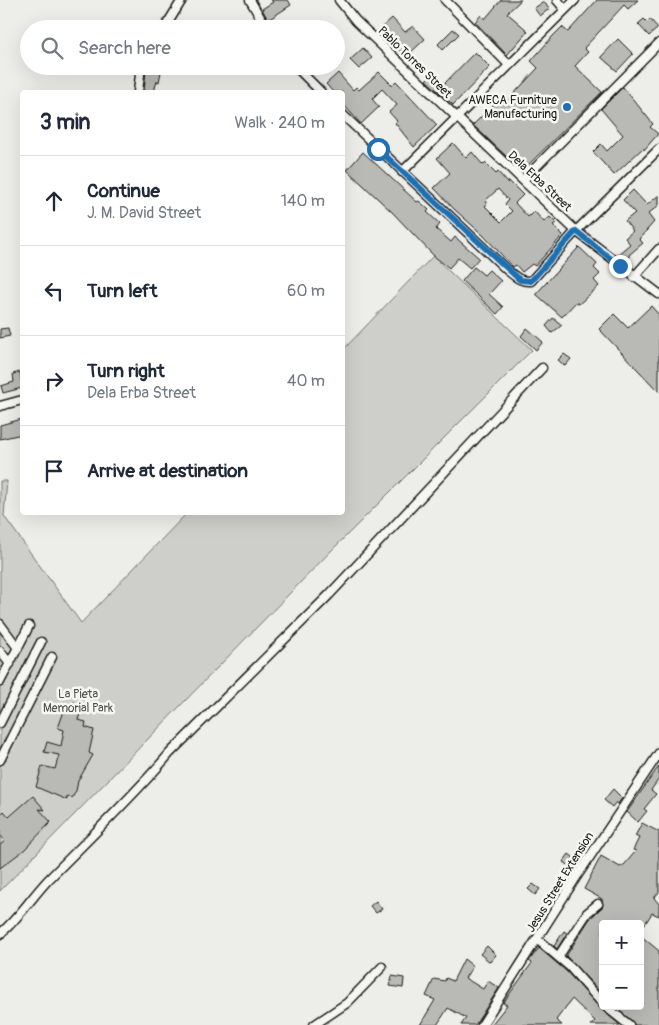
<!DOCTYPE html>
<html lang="en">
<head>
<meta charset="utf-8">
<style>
	:root { --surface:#fff; --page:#f6f6f7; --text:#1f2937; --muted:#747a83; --line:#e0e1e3 }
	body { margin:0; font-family:Pangolin,sans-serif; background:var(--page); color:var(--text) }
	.controls { position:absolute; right:15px; bottom:15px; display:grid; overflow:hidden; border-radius:5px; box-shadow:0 5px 20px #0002 }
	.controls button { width:45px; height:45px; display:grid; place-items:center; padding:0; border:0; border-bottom:1px solid var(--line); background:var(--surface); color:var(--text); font:25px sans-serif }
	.stop { position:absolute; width:15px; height:15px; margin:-11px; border:4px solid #1f6fb2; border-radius:50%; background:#fff }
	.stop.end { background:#1f6fb2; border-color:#fff; box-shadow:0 1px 5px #0008 }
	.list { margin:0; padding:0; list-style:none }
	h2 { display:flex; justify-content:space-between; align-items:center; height:65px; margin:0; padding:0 20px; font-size:21px }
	h2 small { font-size:16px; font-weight:400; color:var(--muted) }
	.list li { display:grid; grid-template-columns:32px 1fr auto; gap:15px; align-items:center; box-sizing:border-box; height:90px; padding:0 20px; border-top:1px solid var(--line) }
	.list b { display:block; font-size:19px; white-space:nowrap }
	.list p { margin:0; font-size:16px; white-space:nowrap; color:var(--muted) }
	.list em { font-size:16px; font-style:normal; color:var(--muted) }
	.icon { flex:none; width:28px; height:28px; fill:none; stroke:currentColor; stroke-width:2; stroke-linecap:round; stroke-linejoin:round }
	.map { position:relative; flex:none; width:659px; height:1025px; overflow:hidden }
	.search { position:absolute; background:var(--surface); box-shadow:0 5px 20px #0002; left:20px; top:20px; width:325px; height:55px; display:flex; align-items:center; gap:12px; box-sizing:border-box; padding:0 18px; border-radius:28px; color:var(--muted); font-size:19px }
	.panel { position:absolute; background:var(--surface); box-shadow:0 5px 20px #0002; left:20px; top:90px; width:325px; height:425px; border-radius:5px }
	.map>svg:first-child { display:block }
	.green { fill:#cececb; stroke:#757574 }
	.building { fill:#b9b9b6; stroke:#1c1c1c; fill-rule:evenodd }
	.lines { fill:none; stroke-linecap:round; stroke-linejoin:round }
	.minor-casing { stroke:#1c1c1c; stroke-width:11 }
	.minor { stroke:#f6f6f2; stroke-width:8 }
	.route { stroke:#1f6fb2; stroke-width:6 }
	.poi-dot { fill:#1f6fb2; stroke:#f6f6f2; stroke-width:2 }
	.labels { text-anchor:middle; stroke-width:5; stroke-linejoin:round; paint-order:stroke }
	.street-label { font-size:12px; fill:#1c1c1c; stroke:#f6f6f2 }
	.poi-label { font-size:12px; fill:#1c1c1c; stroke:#f6f6f2; text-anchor:end }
	.park-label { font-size:12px; fill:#515151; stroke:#f6f6f2 }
</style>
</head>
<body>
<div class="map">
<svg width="659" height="1025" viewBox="0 0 659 1025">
	<rect width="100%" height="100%" fill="#edede9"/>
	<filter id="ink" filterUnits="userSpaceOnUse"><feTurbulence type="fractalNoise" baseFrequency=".02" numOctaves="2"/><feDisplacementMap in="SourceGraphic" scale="10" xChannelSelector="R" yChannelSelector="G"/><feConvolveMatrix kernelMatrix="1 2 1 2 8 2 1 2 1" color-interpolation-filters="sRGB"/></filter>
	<g filter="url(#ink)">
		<path class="green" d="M 433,256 L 532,350 L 330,552 L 0,891 L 0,481 L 7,481 L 4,516 L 81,623 L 187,513 L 342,512 L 343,350 Z"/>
		<path class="building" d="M 271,0 L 288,0 L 291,5 L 268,20 L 262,9 L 273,2 Z
			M 501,0 L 521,0 L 507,13 L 528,31 L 507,55 L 475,22 L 481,15 L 485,19 Z
			M 597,0 L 638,0 L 628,9 L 624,5 L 611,19 L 584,48 L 588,52 L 575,66 L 602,92 L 522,171 L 473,125 L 501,97 L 506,102 L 538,68 L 531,61 L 553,36 L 562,27 L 568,32 Z
			M 544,2 L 549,9 L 540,16 L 534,8 Z
			M 392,18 L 405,32 L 413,26 L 425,39 L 406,57 L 380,29 Z
			M 644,19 L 647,22 L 650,19 L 658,28 L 649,36 L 638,24 Z
			M 453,29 L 459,34 L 443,50 L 438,44 Z
			M 618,39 L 633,54 L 617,71 L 601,57 Z
			M 363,48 L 372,58 L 359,69 L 350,60 Z
			M 475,52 L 490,67 L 453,105 L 426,80 L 433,73 L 444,84 Z
			M 149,66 L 158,66 L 157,71 L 161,72 L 159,82 L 157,81 L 154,92 L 144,92 L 146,69 L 149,69 Z
			M 379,72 L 392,85 L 396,81 L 437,125 L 414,147 L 395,123 L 397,121 L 389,112 L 397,105 L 382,89 L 372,99 L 379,107 L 361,124 L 342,103 L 342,92 L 333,92 L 326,84 L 338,73 L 353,90 L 356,87 L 359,90 Z
			M 623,87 L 653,124 L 650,127 L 658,134 L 644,150 L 643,148 L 614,175 L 593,152 L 601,144 L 607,151 L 623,135 L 601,109 Z
			M 453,143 L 466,158 L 472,152 L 483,165 L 485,163 L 496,174 L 498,172 L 508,183 L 509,181 L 523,195 L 515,203 L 528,217 L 534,211 L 544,222 L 550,217 L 556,223 L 553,225 L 563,235 L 535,266 L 532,264 L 522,272 L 516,265 L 513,267 L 483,235 L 454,209 L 434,188 L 450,173 L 437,158 ZM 498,189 L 508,200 L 505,204 L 512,211 L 501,222 L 485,206 L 487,204 L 485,201 Z
			M 363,152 L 417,202 L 419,201 L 429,210 L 427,212 L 440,224 L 436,229 L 451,242 L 455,237 L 479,258 L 470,268 L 458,258 L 449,268 L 435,257 L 392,212 L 347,170 Z
			M 633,190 L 647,205 L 659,195 L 659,205 L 648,214 L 654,222 L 639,239 L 643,243 L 629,255 L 630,257 L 625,261 L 618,254 L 630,244 L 625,238 L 633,231 L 625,221 L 635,213 L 623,200 Z
			M 579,247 L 597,264 L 594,268 L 600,274 L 594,280 L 599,286 L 579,304 L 576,302 L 562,317 L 536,294 Z
			M 474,267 L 484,275 L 489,270 L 501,281 L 489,294 L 503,307 L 497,314 L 462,281 Z
			M 651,306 L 659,315 L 659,392 L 599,329 L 614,314 L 628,328 Z
			M 553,318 L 562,325 L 552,333 L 546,326 Z
			M 8,328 L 10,336 L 0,338 L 0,329 Z
			M 527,328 L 543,342 L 536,350 L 521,336 Z
			M 564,354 L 571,359 L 565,366 L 558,360 Z
			M 20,372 L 22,388 L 3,393 L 1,386 L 14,382 L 13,374 Z
			M 22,419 L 22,434 L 0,439 L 0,425 Z
			M 73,702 L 83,705 L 78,720 L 86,722 L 85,727 L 94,730 L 89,753 L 93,755 L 78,781 L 76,791 L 72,798 L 67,796 L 67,800 L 36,787 L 42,766 L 55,769 L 59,755 L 44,752 L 47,742 L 61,746 L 64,730 L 58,728 L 67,703 L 72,705 Z
			M 659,766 L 659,779 L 651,790 L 656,794 L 644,809 L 647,811 L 638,822 L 627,812 Z
			M 613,789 L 622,798 L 618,804 L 616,802 L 612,807 L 604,800 Z
			M 33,796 L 45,810 L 39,809 L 51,822 L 24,850 L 0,868 L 0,845 L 5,841 L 0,835 L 0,815 L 4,811 L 9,817 Z
			M 642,823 L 659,832 L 659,892 L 654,898 L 659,904 L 659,916 L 652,913 L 645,924 L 603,924 L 603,995 L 566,956 L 589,920 L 603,906 L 602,899 L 584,889 L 601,856 L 620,867 L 624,865 L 636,851 L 633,850 L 639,838 L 635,836 Z
			M 569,854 L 578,861 L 573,869 L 563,862 Z
			M 533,884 L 540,889 L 535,895 L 528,889 Z
			M 376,901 L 382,909 L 376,913 L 370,906 Z
			M 564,931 L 567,933 L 557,949 L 554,946 Z
			M 640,935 L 659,951 L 659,1025 L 635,1025 L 632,1021 L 614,1006 L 640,1006 Z
			M 487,946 L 496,955 L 490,962 L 480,954 Z
			M 539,948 L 566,971 L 602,1010 L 620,1025 L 591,1025 L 595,1021 L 572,999 L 556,1020 L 562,1025 L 491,1025 L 507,1005 L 503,1003 L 532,963 L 529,961 Z
			M 464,959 L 473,966 L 465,978 L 483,989 L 488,981 L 499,988 L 475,1025 L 461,1025 L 466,1018 L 448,1008 L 437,1025 L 420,1025 L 435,1000 L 426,996 L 434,979 L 445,981 L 446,978 L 453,981 Z
			M 392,976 L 404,978 L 403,988 L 390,986 Z"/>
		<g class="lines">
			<defs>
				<path id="minor" d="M 250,0 L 267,29
					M 339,0 L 356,21 L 576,231 L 659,294
					M 445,0 L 508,64
					M 557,0 L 565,9
					M 164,29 L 182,0
					M 295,66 L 321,92
					M 138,92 L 141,66
					M 342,114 L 507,270 C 515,276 520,282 531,281 L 576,231 L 659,149
					M 402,172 L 575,0
					M 523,180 L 659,43
					M 634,277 L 659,249
					M 0,406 L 22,400
					M 0,624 L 18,648
					M 0,651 L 10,664
					M 0,682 L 29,626
					M 0,723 L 41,642
					M 0,760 L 52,657
					M 0,934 C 19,918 31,898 48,880 C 89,838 132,798 170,753 L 329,595 L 542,368
					M 538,940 L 570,967 L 603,1004
					M 558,957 L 587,913 L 598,904
					M 605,1006 L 629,1025
					M 314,1025 L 347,1003 L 382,967
					M 482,1025 L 575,879 L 659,753"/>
			</defs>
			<use href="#minor" class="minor-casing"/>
			<use href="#minor" class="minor"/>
		</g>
	</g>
	<g class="lines" filter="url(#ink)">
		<path class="route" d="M 378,149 L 520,280 L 531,281 L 576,231 L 620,266"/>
	</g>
	<circle class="poi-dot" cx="567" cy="107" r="5"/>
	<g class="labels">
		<g class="street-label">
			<text transform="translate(415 62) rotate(44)" y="4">Pablo Torres Street</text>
			<text transform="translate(540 181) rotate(43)" y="4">Dela Erba Street</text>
			<text transform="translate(560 882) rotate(-58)" y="4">Jesus Street Extension</text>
		</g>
		<g class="poi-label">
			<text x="557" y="104">AWECA Furniture<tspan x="557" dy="14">Manufacturing</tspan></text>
		</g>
		<g class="park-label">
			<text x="78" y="698">La Pieta<tspan x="78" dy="14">Memorial Park</tspan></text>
		</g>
	</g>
</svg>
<div class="controls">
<button>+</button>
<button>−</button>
</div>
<div class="stop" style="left:378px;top:149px"></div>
<div class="stop end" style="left:620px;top:266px"></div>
<div class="search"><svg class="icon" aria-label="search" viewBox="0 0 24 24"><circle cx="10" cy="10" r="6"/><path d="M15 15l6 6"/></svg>Search here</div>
<section class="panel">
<h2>3 min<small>Walk · 240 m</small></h2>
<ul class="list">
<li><svg class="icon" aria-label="ahead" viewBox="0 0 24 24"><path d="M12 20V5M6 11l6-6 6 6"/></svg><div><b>Continue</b><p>J. M. David Street</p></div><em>140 m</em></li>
<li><svg class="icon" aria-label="left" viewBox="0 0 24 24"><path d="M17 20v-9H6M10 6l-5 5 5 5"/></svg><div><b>Turn left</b></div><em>60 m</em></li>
<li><svg class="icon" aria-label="right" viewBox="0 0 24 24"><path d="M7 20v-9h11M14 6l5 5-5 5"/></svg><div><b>Turn right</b><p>Dela Erba Street</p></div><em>40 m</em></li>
<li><svg class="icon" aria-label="arrive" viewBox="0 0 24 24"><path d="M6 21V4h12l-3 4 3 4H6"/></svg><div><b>Arrive at destination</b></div></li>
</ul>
</section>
</div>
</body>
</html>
